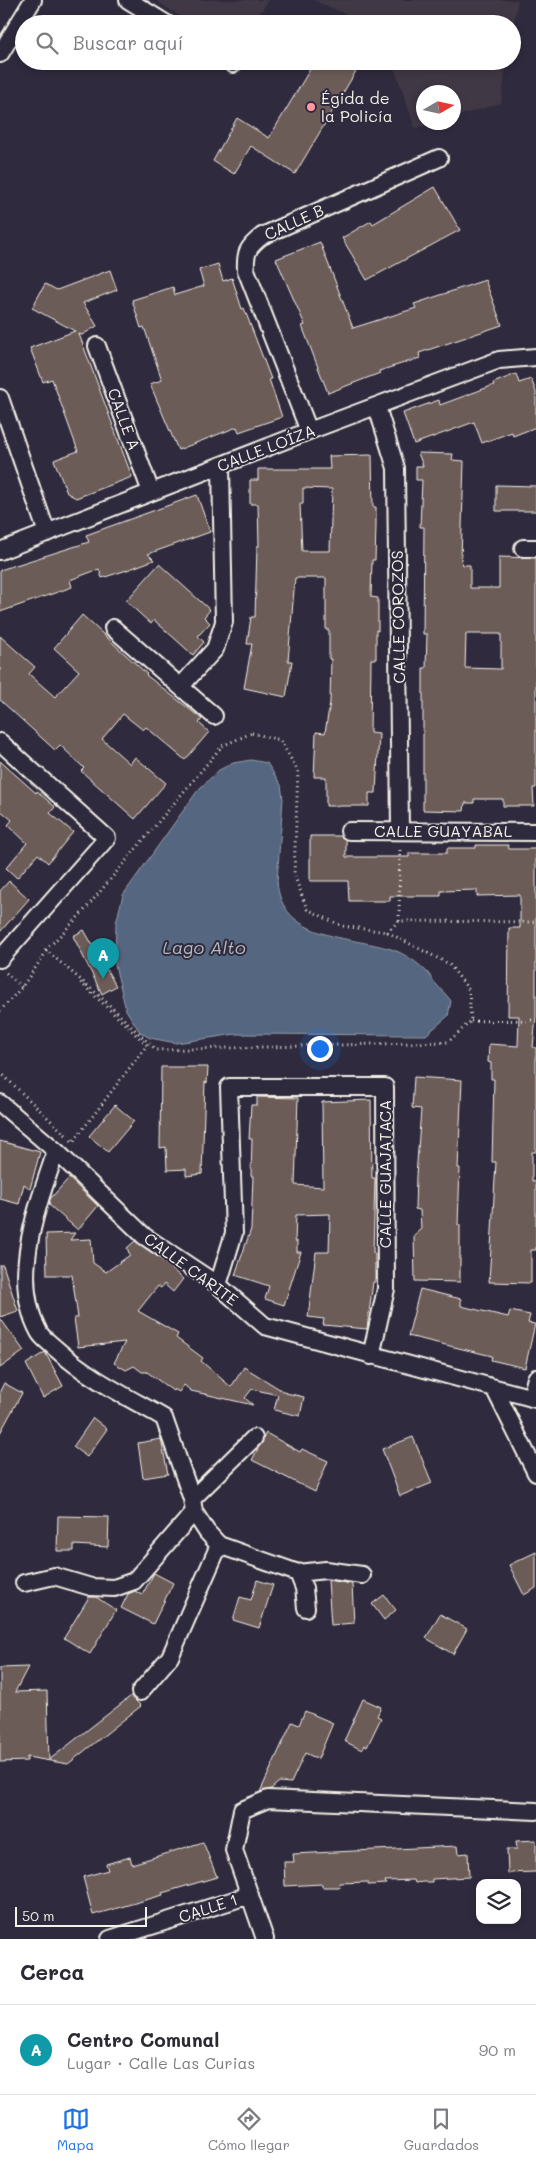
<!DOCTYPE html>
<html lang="es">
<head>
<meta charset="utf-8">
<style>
	:root { --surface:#fff; --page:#f7f7f7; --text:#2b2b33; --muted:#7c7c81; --line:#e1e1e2; --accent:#1a73e8 }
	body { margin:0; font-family:Mali,sans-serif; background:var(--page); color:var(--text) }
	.controls { position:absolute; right:15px; bottom:15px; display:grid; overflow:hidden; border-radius:10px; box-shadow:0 2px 8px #0003 }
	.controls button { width:45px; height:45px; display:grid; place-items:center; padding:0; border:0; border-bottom:1px solid var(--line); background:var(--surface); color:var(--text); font:25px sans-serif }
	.compass { position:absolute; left:416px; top:85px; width:45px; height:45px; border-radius:50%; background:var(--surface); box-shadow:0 2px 8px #0003; rotate:81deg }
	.scale { position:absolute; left:15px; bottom:12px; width:132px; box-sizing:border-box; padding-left:5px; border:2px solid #f4f1e8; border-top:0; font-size:14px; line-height:18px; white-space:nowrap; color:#f4f1e8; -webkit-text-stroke:4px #2f2a3d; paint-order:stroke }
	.you { position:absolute; left:319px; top:1048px; width:18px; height:18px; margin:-12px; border:4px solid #fff; border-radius:50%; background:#1a73e8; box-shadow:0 0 0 8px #1a73e833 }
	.badge { display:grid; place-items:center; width:32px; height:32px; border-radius:50%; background:var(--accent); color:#fff; font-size:16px; font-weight:700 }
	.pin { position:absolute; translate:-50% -41px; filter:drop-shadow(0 1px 2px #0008) }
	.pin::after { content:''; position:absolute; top:26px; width:18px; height:15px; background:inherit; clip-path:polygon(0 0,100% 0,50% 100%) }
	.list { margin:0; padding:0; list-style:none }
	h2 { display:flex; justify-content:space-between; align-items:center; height:65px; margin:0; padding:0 20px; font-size:21px }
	h2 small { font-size:16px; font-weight:400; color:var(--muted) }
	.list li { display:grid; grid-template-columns:32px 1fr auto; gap:15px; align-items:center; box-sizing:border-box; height:90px; padding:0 20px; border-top:1px solid var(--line) }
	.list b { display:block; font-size:19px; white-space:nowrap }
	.list p { margin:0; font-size:16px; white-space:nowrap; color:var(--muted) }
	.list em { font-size:16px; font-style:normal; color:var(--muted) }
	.icon { flex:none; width:28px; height:28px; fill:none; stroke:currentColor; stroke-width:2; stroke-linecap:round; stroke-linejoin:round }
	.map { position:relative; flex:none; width:536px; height:1939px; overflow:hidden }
	.search { position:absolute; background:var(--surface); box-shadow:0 2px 8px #0003; left:15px; right:15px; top:15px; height:55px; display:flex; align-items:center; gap:12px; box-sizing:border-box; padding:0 18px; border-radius:28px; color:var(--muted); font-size:19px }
	.sheet { height:155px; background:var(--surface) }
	nav { display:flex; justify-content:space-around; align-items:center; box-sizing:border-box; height:70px; border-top:1px solid var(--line); background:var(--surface); font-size:14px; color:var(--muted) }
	nav a { display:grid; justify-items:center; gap:2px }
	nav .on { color:var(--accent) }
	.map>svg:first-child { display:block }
	.built { fill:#413945 }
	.water { fill:#556680; stroke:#959eaa }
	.building { fill:#6c5c59; stroke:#f4f1e8; fill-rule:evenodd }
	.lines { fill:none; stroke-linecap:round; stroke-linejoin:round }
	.minor-casing { stroke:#f4f1e8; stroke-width:20 }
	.path { stroke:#f4f1e8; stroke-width:3; stroke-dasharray:1 4; stroke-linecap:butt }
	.minor { stroke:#2f2a3d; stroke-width:16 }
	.poi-dot { fill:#ff9aa2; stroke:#2f2a3d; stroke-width:2 }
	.labels { text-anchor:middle; stroke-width:4; stroke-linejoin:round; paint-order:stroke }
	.poi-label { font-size:16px; fill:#f4f1e8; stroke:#2f2a3d; text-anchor:start }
	.street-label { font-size:16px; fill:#f4f1e8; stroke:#2f2a3d }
	.water-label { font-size:18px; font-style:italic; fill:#b4b9be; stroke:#2f2a3d }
</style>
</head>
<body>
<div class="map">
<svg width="536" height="1939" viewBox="0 0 536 1939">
	<rect width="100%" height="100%" fill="#2f2a3d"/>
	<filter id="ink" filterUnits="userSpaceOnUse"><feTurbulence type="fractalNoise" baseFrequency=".02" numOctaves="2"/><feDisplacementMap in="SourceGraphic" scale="10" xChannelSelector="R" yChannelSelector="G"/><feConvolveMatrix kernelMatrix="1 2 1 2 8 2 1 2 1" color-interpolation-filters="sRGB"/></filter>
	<g filter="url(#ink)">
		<path class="built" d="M 155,0 L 269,0 L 252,24 L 192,24 Z
			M 313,0 L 518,0 L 512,33 L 512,24 L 369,24 Z
			M 392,61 L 507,61 L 501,103 L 454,117 L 454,92 L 424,92 L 424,122 L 435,123 L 415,128 Z"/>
		<path class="water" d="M 251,760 L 267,763 L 281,785 L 283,799 L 277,881 C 281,940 349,936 391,949 C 404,953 418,963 427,972 C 430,975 432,980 436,984 C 441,990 446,994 451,1001 L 448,1016 L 426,1035 L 236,1034 L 176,1043 L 150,1038 L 140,1032 L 126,1010 L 115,965 L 116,923 L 123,895 L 198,790 L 219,770 L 233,763 Z"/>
		<path class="building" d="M 315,61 L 362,61 L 295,174 L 251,146 L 234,174 L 213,161 L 237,118 L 269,138 Z
			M 435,187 L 460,230 L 367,280 L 342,238 L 371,221 L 373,224 Z
			M 320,242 L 353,328 L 416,308 L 414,304 L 485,280 L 502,325 L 419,353 L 420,358 L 379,371 L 380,373 L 328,393 L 302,326 L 305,325 L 276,259 Z
			M 218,264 L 223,281 L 232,278 L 242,309 L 244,308 L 271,379 L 269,379 L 282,417 L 239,432 L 237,427 L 178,450 L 150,384 L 162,380 L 144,327 L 141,328 L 132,300 L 173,287 L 175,295 L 204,286 L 199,270 Z
			M 110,270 L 117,290 L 83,303 L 97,326 L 82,335 L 79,334 L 132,477 L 76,498 L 67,493 L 54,460 L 78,451 L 52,379 L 43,382 L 30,348 L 75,331 L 32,308 L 45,284 L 57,290 Z
			M 516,374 L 519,383 L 531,379 L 536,392 L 536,427 L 513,436 L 512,432 L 482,443 L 474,422 L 414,444 L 403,413 L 439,400 L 440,405 L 494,385 L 493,383 Z
			M 418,453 L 453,454 L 452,460 L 464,461 L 461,560 L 463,565 L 470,565 L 470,588 L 499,588 L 499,557 L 536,558 L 536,788 L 533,788 L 534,806 L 503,806 L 503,799 L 474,799 L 474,803 L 465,803 L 464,811 L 423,810 L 423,668 L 426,668 L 427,634 L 423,634 L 424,527 L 420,527 L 422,480 L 416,480 L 416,466 L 423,466 ZM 466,634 L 501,634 L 501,669 L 465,668 Z
			M 372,455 L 373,507 L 376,507 L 376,526 L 375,560 L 372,560 L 371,597 L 378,598 L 378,631 L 376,630 L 376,659 L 371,659 L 370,733 L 379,734 L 376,793 L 369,793 L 369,806 L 326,806 L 326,777 L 314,777 L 316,732 L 325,733 L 330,702 L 331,659 L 329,659 L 329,630 L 326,630 L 326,578 L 295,578 L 288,661 L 292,661 L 286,697 L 244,688 L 252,644 L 247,644 L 251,617 L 255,617 L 257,546 L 259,546 L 258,504 L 250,504 L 250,480 L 258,480 L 258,469 L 330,469 L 329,456 ZM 303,488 L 332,489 L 330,551 L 302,551 L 300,504 L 303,504 Z
			M 496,485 L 536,486 L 536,511 L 496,511 Z
			M 197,495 L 210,532 L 148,554 L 154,560 L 127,570 L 102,578 L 99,569 L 70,580 L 72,587 L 0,612 L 0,570 L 89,542 L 86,535 Z
			M 159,564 L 210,610 L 204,617 L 210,623 L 198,636 L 204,642 L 193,655 L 154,620 L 151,624 L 126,601 Z
			M 82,615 L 147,674 L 146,675 L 202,719 L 199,723 L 209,732 L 185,760 L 146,727 L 143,730 L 123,714 L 102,739 L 130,764 L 135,757 L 166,783 L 135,819 L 81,771 L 84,768 L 60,745 L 55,750 L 0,700 L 0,636 L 35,667 L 29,674 L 55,697 L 79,671 L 54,648 Z
			M 0,761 L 36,793 L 37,791 L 55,807 L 50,813 L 73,832 L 48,863 L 38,854 L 17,878 L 6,868 L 27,843 L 8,825 L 12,820 L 0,810 Z
			M 310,836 L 340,836 L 346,840 L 346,857 L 409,857 L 409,853 L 447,853 L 447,848 L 476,848 L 476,845 L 508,845 L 509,849 L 536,849 L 536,1016 L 533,1047 L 536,1048 L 536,1152 L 532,1152 L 532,1181 L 536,1181 L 536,1250 L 531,1250 L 531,1283 L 489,1282 L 496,1162 L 492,1162 L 494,1079 L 491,1079 L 491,1063 L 488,1062 L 489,1044 L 518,1046 L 519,1016 L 508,1016 L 509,928 L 520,928 L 520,895 L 477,896 L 477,890 L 441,891 L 441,896 L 390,896 L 390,901 L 349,901 L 348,881 L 310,881 Z
			M 9,881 L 29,899 L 0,932 L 0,891 Z
			M 84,930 L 116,986 L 102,994 L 73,936 Z
			M 161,1067 L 208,1067 L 207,1083 L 205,1082 L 202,1174 L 186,1176 L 186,1169 L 167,1170 L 166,1147 L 160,1148 Z
			M 414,1077 L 462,1080 L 458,1168 L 460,1168 L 458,1225 L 460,1225 L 460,1282 L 415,1281 L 414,1235 L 421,1229 L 420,1210 L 415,1209 L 416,1176 L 421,1109 L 412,1108 Z
			M 257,1097 L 298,1098 L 295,1185 L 323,1187 L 322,1102 L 371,1100 L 372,1178 L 375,1178 L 373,1253 L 375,1253 L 375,1282 L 373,1282 L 367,1329 L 323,1325 L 324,1319 L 308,1317 L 316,1252 L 329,1252 L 330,1214 L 296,1215 L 295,1241 L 297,1241 L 297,1252 L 301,1252 L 284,1305 L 265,1299 L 269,1286 L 235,1275 L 251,1229 L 253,1176 L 251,1176 L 252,1139 L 249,1139 L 251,1105 L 257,1105 Z
			M 115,1105 L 134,1121 L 108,1152 L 89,1136 Z
			M 0,1141 L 40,1152 L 30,1189 L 24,1184 L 19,1204 L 0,1199 Z
			M 69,1178 L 98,1206 L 78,1230 L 49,1205 L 50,1199 Z
			M 75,1233 L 70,1240 L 91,1239 L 93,1263 L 106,1272 L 130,1255 L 127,1248 L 135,1241 L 161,1259 L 183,1279 L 173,1292 L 164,1284 L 161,1288 L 158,1286 L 138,1311 L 178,1334 L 176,1338 L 203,1358 L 201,1361 L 231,1387 L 244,1367 L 286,1393 L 304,1397 L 300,1416 L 274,1410 L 278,1395 L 252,1389 L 245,1398 L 253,1405 L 191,1391 L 184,1385 L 179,1392 L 174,1389 L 173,1391 L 147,1372 L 142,1372 L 134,1366 L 126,1370 L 114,1363 L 125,1342 L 78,1347 L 74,1318 L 78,1318 L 72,1275 L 47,1275 L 46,1234 Z
			M 0,1265 L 3,1265 L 18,1311 L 0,1317 Z
			M 420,1289 L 461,1299 L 461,1306 L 508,1317 L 510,1311 L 530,1315 L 528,1323 L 535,1324 L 525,1368 L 491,1360 L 492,1356 L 408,1336 Z
			M 0,1318 L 24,1351 L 0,1368 Z
			M 45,1352 L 63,1386 L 43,1398 L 26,1364 Z
			M 4,1383 L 22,1393 L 0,1433 L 0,1391 Z
			M 93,1418 L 107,1429 L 87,1457 L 73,1447 Z
			M 266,1433 L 300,1452 L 302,1449 L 328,1461 L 315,1492 L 252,1460 Z
			M 413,1437 L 432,1483 L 400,1496 L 382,1449 Z
			M 161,1439 L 168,1474 L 143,1478 L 138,1443 Z
			M 58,1516 L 109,1517 L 108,1547 L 74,1545 L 74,1551 L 57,1551 Z
			M 536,1552 L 536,1588 L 524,1595 L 509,1565 Z
			M 154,1573 L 173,1583 L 153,1624 L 121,1608 L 128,1594 L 135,1591 L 142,1595 Z
			M 257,1580 L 273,1585 L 259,1628 L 233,1620 L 240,1597 L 251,1600 Z
			M 328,1580 L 352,1584 L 354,1623 L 331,1625 Z
			M 384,1595 L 396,1610 L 384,1620 L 372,1604 Z
			M 89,1597 L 96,1597 L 116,1610 L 90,1654 L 64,1638 Z
			M 440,1614 L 467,1629 L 453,1654 L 426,1638 Z
			M 28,1667 L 15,1692 L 47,1691 L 49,1760 L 131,1696 L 141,1706 L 68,1764 L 27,1757 L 27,1761 L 0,1762 L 0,1668 Z
			M 363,1699 L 381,1707 L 377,1716 L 381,1718 L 367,1747 L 364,1745 L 362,1750 L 344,1741 Z
			M 305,1711 L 333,1723 L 318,1759 L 305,1753 L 291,1783 L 279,1782 L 271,1789 L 260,1792 L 292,1722 L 299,1725 Z
			M 536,1840 L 536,1872 L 508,1873 L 507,1849 L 517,1849 L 516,1841 Z
			M 203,1842 L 217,1877 L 162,1893 L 163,1895 L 93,1915 L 83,1877 L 108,1870 L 106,1864 L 130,1857 L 132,1864 Z
			M 457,1846 L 458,1854 L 468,1853 L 469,1877 L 432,1879 L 432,1882 L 423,1882 L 415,1883 L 414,1880 L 385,1881 L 386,1884 L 368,1885 L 368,1882 L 339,1883 L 340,1887 L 322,1887 L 322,1884 L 285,1886 L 284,1862 L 294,1862 L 293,1854 Z"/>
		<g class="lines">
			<defs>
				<path id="minor" d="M 128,0 L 167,24
					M 0,54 L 33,0
					M 229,61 L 233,64
					M 97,346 L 151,492
					M 0,398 L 47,533
					M 377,407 L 396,468 L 400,830
					M 309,431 L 246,270 C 245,252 248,247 262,236 L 439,158
					M 523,548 L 536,548
					M 0,551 L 309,431 L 499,360 L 536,357
					M 113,628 L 214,716
					M 181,686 L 215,649 L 224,622 L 221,466
					M 0,742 L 107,838 L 0,959
					M 349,831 L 536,832
					M 0,1103 L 56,1151 L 144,1236 L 218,1285 L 265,1326 L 536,1399
					M 56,1151 C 38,1205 9,1277 39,1332 C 42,1338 50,1343 55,1348 C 88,1378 126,1396 164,1418 L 192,1499 L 194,1512 L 207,1532 L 219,1545 L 298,1573 L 304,1588 L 306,1608
					M 218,1285 L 234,1233 L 229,1087 L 385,1087 L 386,1289 L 371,1356
					M 494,1388 L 536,1473
					M 531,1398 L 536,1378
					M 192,1499 L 254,1438
					M 298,1573 L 326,1570 L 362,1575
					M 24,1583 L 54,1576 L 91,1587 L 114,1588 L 134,1581 L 194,1512
					M 140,1692 L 170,1657 L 219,1545
					M 110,1939 L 250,1895
					M 265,1939 L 234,1850 L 242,1810 L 268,1799 L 536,1811"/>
			</defs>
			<use href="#minor" class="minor-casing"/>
			<path class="path" d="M 252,733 L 280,740 L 298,771 L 294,874 L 307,909 L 342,926 L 387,932 L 449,964 L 469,990 L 471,1021 L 448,1042 L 156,1050 L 103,999 L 46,950 L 83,912 L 222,746 Z
				M 399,921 L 400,848
				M 387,932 L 399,921 L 536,922
				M 6,973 L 22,987
				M 0,1011 L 22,987 L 47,951
				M 471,1021 L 536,1020
				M 0,1072 L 67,1136
				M 71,1140 L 73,1142 L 147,1045 L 79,981"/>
			<use href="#minor" class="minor"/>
		</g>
	</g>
	<circle class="poi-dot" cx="311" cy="107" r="5"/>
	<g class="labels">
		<g class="poi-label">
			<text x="321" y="104">Égida de<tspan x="321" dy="18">la Policía</tspan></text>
		</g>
		<g class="street-label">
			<text transform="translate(294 222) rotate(-25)" y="6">CALLE B</text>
			<text transform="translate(124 419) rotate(70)" y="6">CALLE A</text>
			<text transform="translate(266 448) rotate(-21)" y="6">CALLE LOÍZA</text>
			<text transform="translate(398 617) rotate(-91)" y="6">CALLE COROZOS</text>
			<text x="443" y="837">CALLE GUAYABAL</text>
			<text transform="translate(385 1174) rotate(-90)" y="6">CALLE GUAJATACA</text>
			<text transform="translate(191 1269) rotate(36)" y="6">CALLE CARITE</text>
			<text transform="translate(208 1908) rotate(-18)" y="6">CALLE 1</text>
		</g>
		<g class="water-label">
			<text x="204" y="954">Lago Alto</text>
		</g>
	</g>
</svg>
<div class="controls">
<button><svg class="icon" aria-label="layers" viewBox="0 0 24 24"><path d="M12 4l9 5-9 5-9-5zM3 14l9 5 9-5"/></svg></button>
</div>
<svg class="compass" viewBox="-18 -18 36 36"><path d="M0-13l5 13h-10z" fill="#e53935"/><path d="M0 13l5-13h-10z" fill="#7c7c81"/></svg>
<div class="scale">50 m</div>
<div class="you"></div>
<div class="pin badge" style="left:103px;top:979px;background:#0f9aa8">A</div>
<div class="search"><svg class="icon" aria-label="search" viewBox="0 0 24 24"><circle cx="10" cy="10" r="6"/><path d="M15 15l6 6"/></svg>Buscar aquí</div>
</div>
<section class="sheet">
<h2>Cerca<small></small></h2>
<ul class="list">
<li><span class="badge" style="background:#0f9aa8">A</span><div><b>Centro Comunal</b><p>Lugar · Calle Las Curias</p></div><em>90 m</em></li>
</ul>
</section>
<nav>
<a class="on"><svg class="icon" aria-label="map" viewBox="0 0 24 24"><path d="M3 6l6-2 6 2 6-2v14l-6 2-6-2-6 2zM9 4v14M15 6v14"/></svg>Mapa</a>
<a><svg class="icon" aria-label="directions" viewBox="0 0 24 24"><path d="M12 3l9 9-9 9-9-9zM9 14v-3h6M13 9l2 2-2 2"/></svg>Cómo llegar</a>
<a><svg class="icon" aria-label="saved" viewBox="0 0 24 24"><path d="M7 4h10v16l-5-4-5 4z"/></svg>Guardados</a>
</nav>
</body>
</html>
